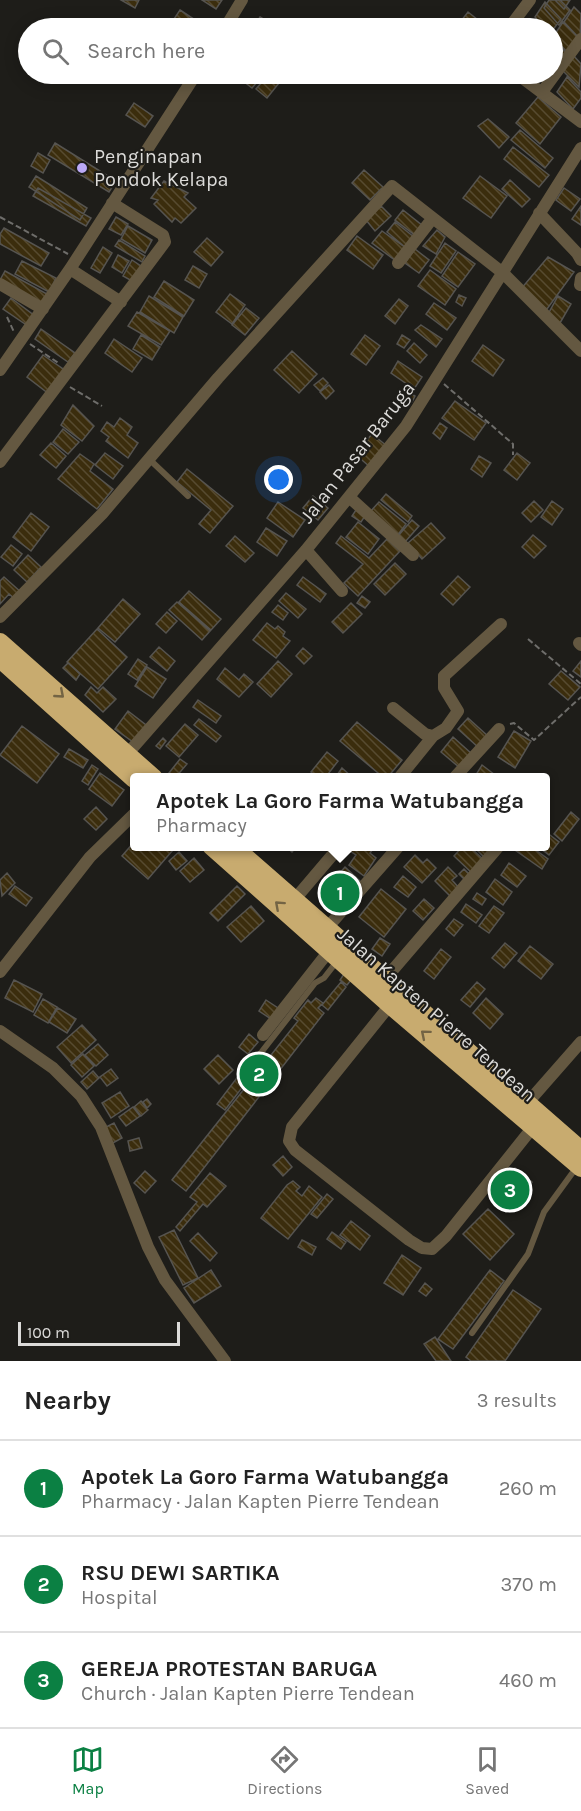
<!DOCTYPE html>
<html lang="en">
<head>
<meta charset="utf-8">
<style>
	:root { --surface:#fff; --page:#f6f6f6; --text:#222; --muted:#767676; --line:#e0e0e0; --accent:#0b8043 }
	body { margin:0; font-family:Karla,sans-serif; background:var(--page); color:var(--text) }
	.scale { position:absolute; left:18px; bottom:15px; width:162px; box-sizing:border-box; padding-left:6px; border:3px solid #dcdbd9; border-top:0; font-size:16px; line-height:21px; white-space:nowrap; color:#dcdbd9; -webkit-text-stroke:4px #1e1d19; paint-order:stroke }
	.you { position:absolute; left:279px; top:480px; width:21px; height:21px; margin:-15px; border:4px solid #fff; border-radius:50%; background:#1a73e8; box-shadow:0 0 0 9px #1a73e833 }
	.badge { display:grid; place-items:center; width:39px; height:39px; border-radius:50%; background:var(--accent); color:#fff; font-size:20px; font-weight:700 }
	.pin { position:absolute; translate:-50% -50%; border:3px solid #fff; box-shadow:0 2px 6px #0006 }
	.popup { position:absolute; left:130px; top:773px; width:420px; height:78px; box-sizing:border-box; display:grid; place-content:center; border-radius:6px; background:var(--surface); filter:drop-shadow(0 2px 4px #0005); font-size:20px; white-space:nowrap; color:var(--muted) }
	.popup b { font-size:22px; color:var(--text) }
	.popup::after { content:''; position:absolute; left:50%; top:100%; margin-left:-12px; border:12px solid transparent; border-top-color:var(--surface) }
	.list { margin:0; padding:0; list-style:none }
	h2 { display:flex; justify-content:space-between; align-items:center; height:78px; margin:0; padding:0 24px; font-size:26px }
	h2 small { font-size:20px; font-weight:400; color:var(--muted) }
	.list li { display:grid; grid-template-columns:39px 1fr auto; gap:18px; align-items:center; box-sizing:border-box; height:96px; padding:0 24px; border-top:2px solid var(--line) }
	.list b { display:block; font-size:22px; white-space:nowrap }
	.list p { margin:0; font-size:20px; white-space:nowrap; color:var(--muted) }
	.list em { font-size:20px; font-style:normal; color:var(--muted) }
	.icon { flex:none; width:33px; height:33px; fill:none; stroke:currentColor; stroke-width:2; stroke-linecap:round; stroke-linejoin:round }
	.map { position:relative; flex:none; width:581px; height:1361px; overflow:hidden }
	.search { position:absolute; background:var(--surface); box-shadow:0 3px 15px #0003; left:18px; right:18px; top:18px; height:66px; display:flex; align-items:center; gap:15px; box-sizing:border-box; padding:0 21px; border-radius:33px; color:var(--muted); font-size:22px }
	.sheet { height:366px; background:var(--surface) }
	nav { display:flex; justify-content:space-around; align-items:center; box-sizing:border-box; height:84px; border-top:2px solid var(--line); background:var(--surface); font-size:16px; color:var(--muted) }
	nav a { display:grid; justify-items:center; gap:3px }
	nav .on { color:var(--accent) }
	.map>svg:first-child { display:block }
	.building { fill:url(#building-back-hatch); stroke:#565450; stroke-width:1.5 }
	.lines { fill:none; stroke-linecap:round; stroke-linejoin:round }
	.path { stroke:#6e6d6a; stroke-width:2; stroke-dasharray:6 3; stroke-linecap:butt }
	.lane { stroke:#645841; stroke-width:6 }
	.street { stroke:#645841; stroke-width:12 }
	.highway { stroke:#c8ab6f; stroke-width:18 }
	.oneway { stroke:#736444 }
	.poi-dot { fill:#bcaaf6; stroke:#1e1d19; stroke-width:2 }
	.labels { text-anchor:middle; stroke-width:4.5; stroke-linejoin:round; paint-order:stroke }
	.poi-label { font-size:20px; fill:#dcdbd9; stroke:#1e1d19; text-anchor:start }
	.street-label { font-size:20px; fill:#dcdbd9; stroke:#1e1d19 }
</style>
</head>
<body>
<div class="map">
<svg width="581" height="1361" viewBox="0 0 581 1361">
	<defs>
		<pattern id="building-back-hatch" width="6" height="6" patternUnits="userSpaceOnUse" patternTransform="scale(1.5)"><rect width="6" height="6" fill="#3b2d0d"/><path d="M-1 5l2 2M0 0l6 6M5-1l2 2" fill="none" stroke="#574b30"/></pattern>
	</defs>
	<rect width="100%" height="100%" fill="#1e1d19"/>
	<path class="building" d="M 121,0 L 139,0 L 135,8 Z
		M 202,0 L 222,0 L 216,9 Z
		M 549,0 L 560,0 L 570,10 L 559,25 L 544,8 Z
		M 555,0 L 570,0 L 564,9 Z
		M 545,2 L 561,19 L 552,31 L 552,28 L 545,28 L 535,17 Z
		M 574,7 L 581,14 L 580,39 L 564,22 Z
		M 180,10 L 203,25 L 200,28 L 168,28 Z
		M 468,12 L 483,24 L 480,28 L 471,28 L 461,21 Z
		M 260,17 L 275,26 L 273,28 L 253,28 Z
		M 563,22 L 580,39 L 569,54 L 553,37 Z
		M 552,38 L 568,55 L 558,69 L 552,64 Z
		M 573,55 L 581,64 L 579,87 L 563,71 Z
		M 234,74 L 264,74 L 252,88 Z
		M 269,74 L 279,83 L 267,98 L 256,89 Z
		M 291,74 L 305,74 L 301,80 Z
		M 567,77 L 581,92 L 581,98 L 573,109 L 557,92 Z
		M 538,97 L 561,117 L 540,144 L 516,123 Z
		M 134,103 L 153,116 L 145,127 L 126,115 Z
		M 488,119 L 509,137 L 499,148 L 478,126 Z
		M 520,130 L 553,158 L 545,168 L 511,140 Z
		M 55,143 L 116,181 L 109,192 L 48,155 Z
		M 513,147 L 549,175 L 539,187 L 504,159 Z
		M 38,153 L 50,160 L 43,173 L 31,166 Z
		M 364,170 L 383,187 L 370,200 L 352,183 Z
		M 36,176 L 87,208 L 80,220 L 29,187 Z
		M 480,176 L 507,196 L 491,218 L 463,198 Z
		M 510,180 L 530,199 L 522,207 L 502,189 Z
		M 164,181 L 188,193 L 184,197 L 196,208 L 181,223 L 175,218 L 172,222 L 154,204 L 158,200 L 151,198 Z
		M 38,188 L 91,218 L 86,226 L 33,196 Z
		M 564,188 L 580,199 L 571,211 L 556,200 Z
		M 381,206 L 391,216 L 375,231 L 366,220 Z
		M 581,206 L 581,225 L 572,219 Z
		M 403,210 L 423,226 L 416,236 L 395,220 Z
		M 116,217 L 128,224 L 121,235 L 109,229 Z
		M 395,222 L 414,237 L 405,247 L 387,232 Z
		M 128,226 L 152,240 L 145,253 L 121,239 Z
		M 4,228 L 49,253 L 41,266 L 0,244 L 0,234 Z
		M 437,230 L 445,237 L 436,254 L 423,246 Z
		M 382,231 L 406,248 L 396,261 L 372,243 Z
		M 357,236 L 383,255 L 373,269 L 347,250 Z
		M 207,238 L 223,252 L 211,266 L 194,252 Z
		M 119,240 L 145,256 L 142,262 L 115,246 Z
		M 445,243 L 456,251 L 441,273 L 430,266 Z
		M 103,247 L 112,253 L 100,273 L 91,268 Z
		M 415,249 L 429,260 L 419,273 L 405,263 Z
		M 458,252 L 475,264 L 458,287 L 442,276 Z
		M 118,255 L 129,261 L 122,273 L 112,267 Z
		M 548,257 L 574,272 L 547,309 L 520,290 Z
		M 132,260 L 141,266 L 132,281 L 123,276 Z
		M 22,261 L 56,278 L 49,292 L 15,274 Z
		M 193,266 L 207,274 L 199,288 L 185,280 Z
		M 430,270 L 456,289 L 445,305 L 418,286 Z
		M 5,271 L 47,294 L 40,307 L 0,280 Z
		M 164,281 L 194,300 L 184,316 L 154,297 Z
		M 230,294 L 245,305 L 232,324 L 216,312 Z
		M 459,295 L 466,298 L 462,306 L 456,302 Z
		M 149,296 L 183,317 L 174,333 L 140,312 Z
		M 558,296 L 571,304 L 560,323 L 547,316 Z
		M 11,298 L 35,316 L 28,326 L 3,309 Z
		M 399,299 L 408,306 L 395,324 L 385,316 Z
		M 434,303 L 456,318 L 447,330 L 426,314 Z
		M 246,308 L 259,318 L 245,335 L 232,325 Z
		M 137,312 L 170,331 L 161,345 L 128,326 Z
		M 421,325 L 442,339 L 436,347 L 415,330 Z
		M 41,329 L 75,353 L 68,362 L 35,339 Z
		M 141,335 L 160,347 L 152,360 L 133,349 Z
		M 365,335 L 380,346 L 366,365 L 351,354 Z
		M 402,335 L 410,340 L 404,348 L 397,344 Z
		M 114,339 L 142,358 L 132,372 L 105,353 Z
		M 414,343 L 427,355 L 420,363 L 407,351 Z
		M 483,345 L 504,360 L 493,376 L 472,361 Z
		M 292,351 L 317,374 L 299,393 L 274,370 Z
		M 43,355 L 66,371 L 49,394 L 27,377 Z
		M 398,361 L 422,377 L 414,389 L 391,373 Z
		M 323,378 L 328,383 L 320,391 L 314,385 Z
		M 329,385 L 334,391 L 326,399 L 320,392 Z
		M 407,391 L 415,396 L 412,402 L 404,397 Z
		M 455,401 L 486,423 L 474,440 L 442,418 Z
		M 73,405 L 94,426 L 82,441 L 61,425 Z
		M 120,418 L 132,427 L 127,435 L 138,443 L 128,458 L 106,441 L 109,437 L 101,431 L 107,422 L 114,427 Z
		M 440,423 L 447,428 L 440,439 L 433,433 Z
		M 63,429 L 79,442 L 68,454 L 53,442 Z
		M 372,434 L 387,446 L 370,467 L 355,454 Z
		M 51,443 L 66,456 L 56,468 L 40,455 Z
		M 105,453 L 123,466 L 113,479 L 95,465 Z
		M 517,453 L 530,463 L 517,480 L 504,470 Z
		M 80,454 L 94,464 L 90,471 L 113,489 L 97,509 L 58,479 Z
		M 479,456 L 491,463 L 482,477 L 471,469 Z
		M 187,469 L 233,506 L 210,533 L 199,524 L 211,510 L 177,482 Z
		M 386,494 L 412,516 L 408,522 L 381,500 Z
		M 313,496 L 328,508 L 318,520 L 303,508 Z
		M 534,501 L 543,510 L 531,522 L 522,513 Z
		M 552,501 L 563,509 L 552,525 L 541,517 Z
		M 278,502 L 305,520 L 293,537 L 267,518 Z
		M 379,502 L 406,524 L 397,536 L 369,513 Z
		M 356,510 L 365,516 L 361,522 L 352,516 Z
		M 31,513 L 49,527 L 31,551 L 13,537 Z
		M 412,520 L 419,526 L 405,542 L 398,536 Z
		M 358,522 L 379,539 L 368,554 L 346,537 Z
		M 431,523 L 445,538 L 422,559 L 408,543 Z
		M 266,528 L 287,541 L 277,556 L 257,542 Z
		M 533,535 L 546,546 L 534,558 L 522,547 Z
		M 235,536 L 254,553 L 245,562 L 226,546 Z
		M 341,536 L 369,558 L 387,539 L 400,551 L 358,596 L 344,583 L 363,564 L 336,543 Z
		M 11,545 L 22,554 L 13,566 L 1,557 Z
		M 28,555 L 41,567 L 27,582 L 14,570 Z
		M 395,563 L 406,574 L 385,595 L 374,584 Z
		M 458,576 L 470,587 L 453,605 L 441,594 Z
		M 4,577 L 22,593 L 16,600 L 9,594 L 0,604 L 0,581 Z
		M 303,577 L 326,594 L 320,602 L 297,585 Z
		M 189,591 L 221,619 L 211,630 L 179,602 Z
		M 286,593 L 306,609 L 298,618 L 279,601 Z
		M 362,596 L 370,602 L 365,608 L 357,603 Z
		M 123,599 L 140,614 L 115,642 L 98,628 Z
		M 177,602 L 210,631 L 202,640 L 169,610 Z
		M 351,603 L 362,614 L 343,633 L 332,622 Z
		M 278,605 L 288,613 L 283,620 L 272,612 Z
		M 167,612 L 177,621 L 166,633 L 156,624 Z
		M 267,623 L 275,629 L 278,626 L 285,632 L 283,636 L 290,641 L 276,658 L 253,640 Z
		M 97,629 L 127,657 L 98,689 L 67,662 Z
		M 159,647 L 175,661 L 167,671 L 150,657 Z
		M 303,648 L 312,656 L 304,664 L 296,656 Z
		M 138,659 L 147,665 L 137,680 L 128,674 Z
		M 278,661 L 292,674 L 271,697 L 257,684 Z
		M 581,661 L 581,677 L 573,671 Z
		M 68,663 L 80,674 L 76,680 L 63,668 Z
		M 147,667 L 166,679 L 153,698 L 135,686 Z
		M 225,668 L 239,680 L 244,674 L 253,682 L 239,697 L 217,679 Z
		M 561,671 L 580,687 L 568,700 L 549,684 Z
		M 91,687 L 97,693 L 103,687 L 116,699 L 103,712 L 85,695 Z
		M 198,700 L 221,716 L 216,723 L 193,707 Z
		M 128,711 L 146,725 L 133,742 L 115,729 Z
		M 468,718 L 489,737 L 479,748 L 458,729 Z
		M 199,719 L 221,736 L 216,742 L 194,725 Z
		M 357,722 L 402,760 L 387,778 L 384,778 L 340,741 Z
		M 185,724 L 198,735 L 179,757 L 166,746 Z
		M 22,726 L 59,754 L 37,783 L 0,755 Z
		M 514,731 L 531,741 L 515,768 L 498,757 Z
		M 453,737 L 472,754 L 460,768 L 441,752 Z
		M 163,738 L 166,741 L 160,749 L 156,746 Z
		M 69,749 L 88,760 L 83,768 L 64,757 Z
		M 327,752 L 338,761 L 325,778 L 317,778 L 311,772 Z
		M 180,759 L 187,764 L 175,778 L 169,773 Z
		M 92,765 L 98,769 L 88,785 L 82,781 Z
		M 482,765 L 499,778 L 474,778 Z
		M 342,768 L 353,778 L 335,778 Z
		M 100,773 L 124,790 L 112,806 L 89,789 Z
		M 96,807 L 107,819 L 96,830 L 84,819 Z
		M 571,812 L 579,819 L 562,841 L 554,834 Z
		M 546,832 L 559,842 L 549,855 L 537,846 L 546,846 Z
		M 134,842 L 134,846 L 166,846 L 172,851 L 148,879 L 122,856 Z
		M 285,846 L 297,846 L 292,852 Z
		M 354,846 L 375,846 L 370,853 L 376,858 L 364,876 L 349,865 L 356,855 L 350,851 Z
		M 463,846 L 469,846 L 486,862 L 474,875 L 454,856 Z
		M 473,846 L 494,846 L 485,858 Z
		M 518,846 L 530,846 L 548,859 L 542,869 L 515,850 Z
		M 179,852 L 187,861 L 176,870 L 169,861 Z
		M 415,855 L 423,863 L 427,859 L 436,868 L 422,883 L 404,867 Z
		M 194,858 L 204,870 L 190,882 L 180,871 Z
		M 509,863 L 526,876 L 517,887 L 501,875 Z
		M 345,867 L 361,882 L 341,904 L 325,890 Z
		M 448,867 L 457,876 L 452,880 L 459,888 L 450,896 L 435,881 Z
		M 464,869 L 470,875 L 465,880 L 459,874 Z
		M 7,873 L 15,883 L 2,896 L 0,880 Z
		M 403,876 L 416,887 L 408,897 L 394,887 Z
		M 495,879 L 512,892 L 503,905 L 486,892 Z
		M 15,886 L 32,898 L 26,906 L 9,894 Z
		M 237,886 L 245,894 L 218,921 L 210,913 Z
		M 381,889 L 406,909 L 384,937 L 359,917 Z
		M 477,893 L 486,899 L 482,905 L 473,899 Z
		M 424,899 L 434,908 L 423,920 L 413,911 Z
		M 466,904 L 482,915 L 476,923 L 461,912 Z
		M 251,906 L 264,921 L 241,942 L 227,927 Z
		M 494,906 L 504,913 L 489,933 L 479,926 Z
		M 454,919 L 463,925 L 454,936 L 446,929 Z
		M 380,938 L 390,944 L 382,956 L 372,949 Z
		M 505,943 L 517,953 L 504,968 L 492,958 Z
		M 530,946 L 553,964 L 541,979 L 518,961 Z
		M 441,949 L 451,957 L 434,979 L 424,971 Z
		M 344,974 L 351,980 L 347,985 L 340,980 Z
		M 14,980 L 42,994 L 33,1012 L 5,998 Z
		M 341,982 L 346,987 L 328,1010 L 322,1005 Z
		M 477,982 L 485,989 L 470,1007 L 461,1000 Z
		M 316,998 L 323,1003 L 318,1008 L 324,1013 L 186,1191 L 172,1180 L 298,1021 L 294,1018 L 308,1000 L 311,1003 Z
		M 486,998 L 503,1014 L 490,1029 L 473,1013 Z
		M 43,999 L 57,1007 L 48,1023 L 34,1015 Z
		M 266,1000 L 278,1008 L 271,1019 L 259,1011 Z
		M 58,1008 L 76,1019 L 67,1033 L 49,1022 Z
		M 82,1025 L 96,1040 L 71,1063 L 57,1047 Z
		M 249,1034 L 258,1042 L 248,1054 L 239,1047 Z
		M 98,1044 L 108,1055 L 96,1066 L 85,1055 Z
		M 83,1054 L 94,1066 L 82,1077 L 71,1065 Z
		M 218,1055 L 233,1070 L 219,1084 L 204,1069 Z
		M 252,1058 L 260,1064 L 225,1110 L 217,1104 Z
		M 111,1069 L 118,1078 L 107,1086 L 100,1077 Z
		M 93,1071 L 99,1078 L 87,1089 L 81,1082 Z
		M 120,1092 L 129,1106 L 111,1118 L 102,1103 Z
		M 147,1099 L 151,1104 L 147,1108 L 143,1102 Z
		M 141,1101 L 148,1110 L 141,1116 L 134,1107 Z
		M 133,1107 L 140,1116 L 126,1126 L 119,1117 Z
		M 114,1123 L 122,1138 L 111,1144 L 102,1129 Z
		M 139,1138 L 142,1148 L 130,1151 L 128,1141 Z
		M 283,1156 L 292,1167 L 283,1176 L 273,1165 Z
		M 515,1168 L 532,1182 L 506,1212 L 489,1197 Z
		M 145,1171 L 156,1181 L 145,1193 L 134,1183 Z
		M 210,1173 L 226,1186 L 207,1207 L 203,1204 L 180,1231 L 176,1227 L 197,1202 L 190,1197 Z
		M 293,1181 L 300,1187 L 296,1191 L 302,1196 L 309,1186 L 322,1197 L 288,1239 L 261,1218 L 287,1185 Z
		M 327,1194 L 333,1199 L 317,1218 L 311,1214 Z
		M 488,1209 L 514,1234 L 490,1260 L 463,1234 Z
		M 351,1221 L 370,1236 L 360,1250 L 340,1235 Z
		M 174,1230 L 198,1278 L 183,1285 L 159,1237 Z
		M 332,1232 L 346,1242 L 341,1249 L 327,1239 Z
		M 198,1233 L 217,1253 L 210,1261 L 190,1241 Z
		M 302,1240 L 316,1247 L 312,1255 L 298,1247 Z
		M 402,1255 L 421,1268 L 403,1295 L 384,1283 Z
		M 211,1270 L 221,1286 L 194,1303 L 184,1288 Z
		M 490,1270 L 504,1281 L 453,1349 L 438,1339 Z
		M 425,1283 L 432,1289 L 426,1296 L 419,1291 Z
		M 513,1290 L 541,1309 L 505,1361 L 471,1361 L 466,1357 Z
		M 435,1337 L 451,1361 L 436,1361 L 424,1344 Z"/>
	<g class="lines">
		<path class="path" d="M 0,217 L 68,254
			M 7,317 L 14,332
			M 30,344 L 60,364
			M 444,384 L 513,444 L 513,455
			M 70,387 L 102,406
			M 528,639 L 581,684
			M 510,724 L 514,723 L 534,740 L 581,697"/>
		<path class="lane" d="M 149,459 L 188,496
			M 260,1054 L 315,983 L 324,978 L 338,960
			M 472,1333 L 528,1254 L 544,1212 L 576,1168"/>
		<path class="street" d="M 225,28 L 242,0
			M 509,28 L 530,0
			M 517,74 L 581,122
			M 542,92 L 581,39
			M 539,213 L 577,253 L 581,260
			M 398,263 L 432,219
			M 70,269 L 121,302
			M 0,284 L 43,309
			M 580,285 L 581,278
			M 0,370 L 70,269 L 196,74
			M 0,462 L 165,242 L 163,235 L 112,203
			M 349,497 L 413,555
			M 306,550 L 342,591
			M 0,617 L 102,514 L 218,378 L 392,186 L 503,273 L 581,351
			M 579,643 L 581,645
			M 393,708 L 425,734 L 433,736 L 399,778
			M 433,736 L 446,728 L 458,711 L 444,688 L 444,676 L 501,624
			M 122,760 L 306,550 L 406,426 L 581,148
			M 454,778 L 499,729
			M 295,899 L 340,846
			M 327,928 L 399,846
			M 0,972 L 90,857 L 134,814
			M 385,979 L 499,846
			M 390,1005 L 292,1127 L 289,1141 L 295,1150 L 409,1240 L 422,1248 L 432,1249 L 446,1236 L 533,1127
			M 0,1031 L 53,1068 L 81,1096 L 101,1127 L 148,1247 L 165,1280 L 225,1361
			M 263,1035 L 329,951
			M 523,1108 L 581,1042"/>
		<path class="highway" d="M 0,642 L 154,778
			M 0,659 L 134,779
			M 211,846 L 390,1005 L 581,1168
			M 233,846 L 581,1150"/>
	</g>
	<defs><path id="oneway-chevron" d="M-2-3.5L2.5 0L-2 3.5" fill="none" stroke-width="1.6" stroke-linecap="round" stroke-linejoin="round" transform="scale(1.5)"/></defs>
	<g class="oneway">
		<use href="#oneway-chevron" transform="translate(60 694) rotate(41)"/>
		<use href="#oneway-chevron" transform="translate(279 905) rotate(-138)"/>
		<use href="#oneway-chevron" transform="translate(425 1034) rotate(-140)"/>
	</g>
	<circle class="poi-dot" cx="82" cy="168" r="6"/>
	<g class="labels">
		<g class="poi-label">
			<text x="94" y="163">Penginapan<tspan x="94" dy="23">Pondok Kelapa</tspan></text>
		</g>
		<g class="street-label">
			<text transform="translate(357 452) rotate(-52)" y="7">Jalan Pasar Baruga</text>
			<text transform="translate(437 1014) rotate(41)" y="7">Jalan Kapten Pierre Tendean</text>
		</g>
	</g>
</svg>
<div class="scale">100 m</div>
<div class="you"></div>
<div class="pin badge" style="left:340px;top:893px">1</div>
<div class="popup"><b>Apotek La Goro Farma Watubangga</b>Pharmacy</div>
<div class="pin badge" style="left:259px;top:1074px">2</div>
<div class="pin badge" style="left:510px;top:1190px">3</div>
<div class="search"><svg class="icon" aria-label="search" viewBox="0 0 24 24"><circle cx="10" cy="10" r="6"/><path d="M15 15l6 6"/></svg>Search here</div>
</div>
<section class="sheet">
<h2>Nearby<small>3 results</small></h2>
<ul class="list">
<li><span class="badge">1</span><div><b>Apotek La Goro Farma Watubangga</b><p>Pharmacy · Jalan Kapten Pierre Tendean</p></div><em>260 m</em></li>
<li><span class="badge">2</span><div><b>RSU DEWI SARTIKA</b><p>Hospital</p></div><em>370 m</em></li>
<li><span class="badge">3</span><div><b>GEREJA PROTESTAN BARUGA</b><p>Church · Jalan Kapten Pierre Tendean</p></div><em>460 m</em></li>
</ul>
</section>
<nav>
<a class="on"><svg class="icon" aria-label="map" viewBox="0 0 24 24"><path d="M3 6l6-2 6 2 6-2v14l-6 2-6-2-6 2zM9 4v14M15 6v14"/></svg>Map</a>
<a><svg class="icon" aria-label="directions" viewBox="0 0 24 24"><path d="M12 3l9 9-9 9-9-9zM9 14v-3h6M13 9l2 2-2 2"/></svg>Directions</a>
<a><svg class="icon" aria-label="saved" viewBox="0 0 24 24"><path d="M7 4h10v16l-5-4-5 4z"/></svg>Saved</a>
</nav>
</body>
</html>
